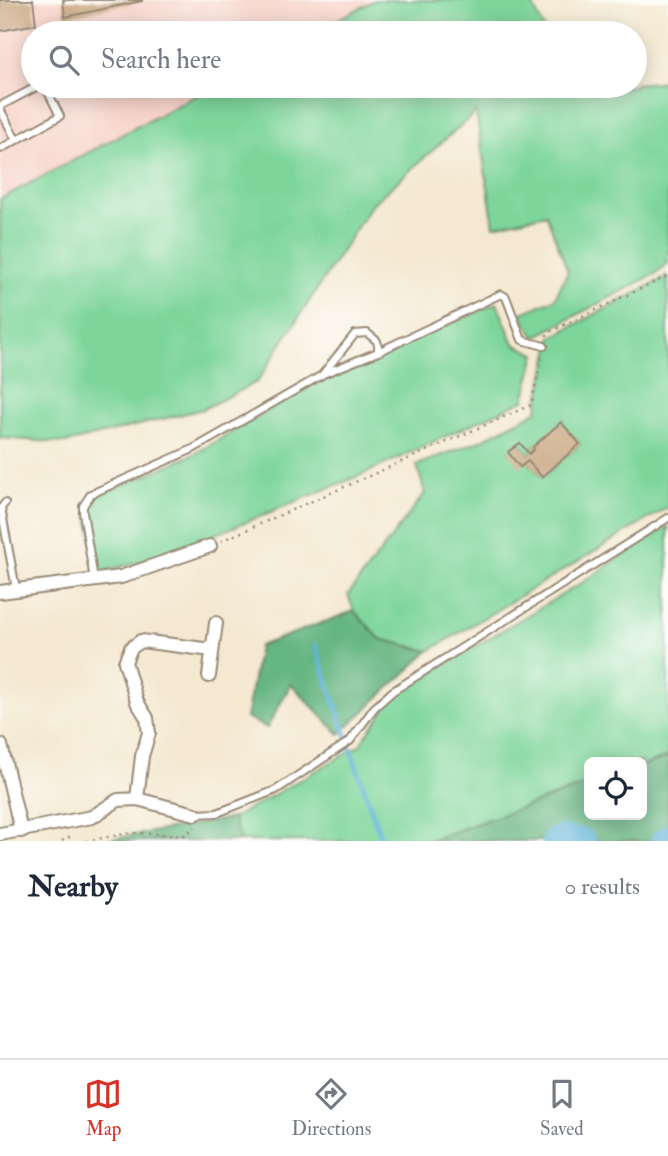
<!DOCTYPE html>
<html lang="en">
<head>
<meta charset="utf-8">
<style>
	:root { --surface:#fff; --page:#f2f2f3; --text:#1f2937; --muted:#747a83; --line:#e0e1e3; --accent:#d93025 }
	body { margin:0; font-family:"IM FELL Double Pica",serif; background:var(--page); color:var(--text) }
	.controls { position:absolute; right:21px; bottom:21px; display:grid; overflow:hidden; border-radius:10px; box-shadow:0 4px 18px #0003 }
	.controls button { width:63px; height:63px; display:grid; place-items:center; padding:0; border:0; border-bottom:2px solid var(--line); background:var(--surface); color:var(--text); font:35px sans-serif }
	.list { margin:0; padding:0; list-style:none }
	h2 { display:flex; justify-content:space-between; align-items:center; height:91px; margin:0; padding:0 28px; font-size:30px }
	h2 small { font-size:23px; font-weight:400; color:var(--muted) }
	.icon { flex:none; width:38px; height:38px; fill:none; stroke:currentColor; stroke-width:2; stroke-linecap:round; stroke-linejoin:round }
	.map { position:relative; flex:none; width:668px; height:841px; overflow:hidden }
	.search { position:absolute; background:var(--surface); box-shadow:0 4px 18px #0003; left:21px; right:21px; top:21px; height:77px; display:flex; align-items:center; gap:18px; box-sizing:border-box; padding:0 24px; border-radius:38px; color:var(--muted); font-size:26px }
	.sheet { height:217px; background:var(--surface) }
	nav { display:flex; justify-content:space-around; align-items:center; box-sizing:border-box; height:98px; border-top:2px solid var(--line); background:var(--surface); font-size:19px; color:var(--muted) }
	nav a { display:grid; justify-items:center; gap:4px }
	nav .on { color:var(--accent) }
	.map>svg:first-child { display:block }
	.built { fill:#f7d1c8 }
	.green { fill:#7dd59a; stroke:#5c805c; stroke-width:2; fill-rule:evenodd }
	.forest { fill:#66b682; stroke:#507050; stroke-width:2 }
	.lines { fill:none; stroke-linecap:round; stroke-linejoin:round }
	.stream { stroke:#5fb3db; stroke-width:4.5 }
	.river { stroke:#5fb3db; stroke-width:26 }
	.building { fill:#c7a57f }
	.lane-casing { stroke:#988977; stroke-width:10 }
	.street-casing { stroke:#988977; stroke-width:16 }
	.path { stroke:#988977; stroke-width:2.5; stroke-dasharray:2 5; stroke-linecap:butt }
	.lane { stroke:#fff; stroke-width:6 }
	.street { stroke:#fff; stroke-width:12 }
</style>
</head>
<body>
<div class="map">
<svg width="668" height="841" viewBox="0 0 668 841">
	<rect width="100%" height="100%" fill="#fdfcf7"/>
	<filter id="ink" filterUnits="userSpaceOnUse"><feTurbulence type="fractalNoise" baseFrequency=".0143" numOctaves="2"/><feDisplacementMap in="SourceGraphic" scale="14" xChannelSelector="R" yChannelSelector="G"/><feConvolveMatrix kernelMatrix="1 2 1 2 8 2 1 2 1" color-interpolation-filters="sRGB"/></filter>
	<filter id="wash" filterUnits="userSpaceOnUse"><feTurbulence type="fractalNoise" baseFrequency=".00686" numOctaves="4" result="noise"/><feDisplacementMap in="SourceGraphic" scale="28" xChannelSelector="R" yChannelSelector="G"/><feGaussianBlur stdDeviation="1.57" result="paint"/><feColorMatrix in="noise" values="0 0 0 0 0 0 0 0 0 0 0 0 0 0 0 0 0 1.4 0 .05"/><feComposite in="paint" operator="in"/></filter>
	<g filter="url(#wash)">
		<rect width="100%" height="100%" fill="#f4e8d0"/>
		<path class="built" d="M 0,0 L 375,0 L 312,33 L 33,33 L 33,86 L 214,86 L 0,199 Z"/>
		<path class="green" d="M 375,0 L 530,0 L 546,33 L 312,33 Z
			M 668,81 L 668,263 L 657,273 L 535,337 L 520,314 L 555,299 L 568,271 L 546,214 L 494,226 L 476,112 L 372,204 L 257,382 L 203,409 L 66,443 L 0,438 L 0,199 L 214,86 L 572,86 L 574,89 L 635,86 L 635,84 Z
			M 668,276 L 668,507 L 429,651 L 380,639 L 354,611 L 348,595 L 425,493 L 417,465 L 482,440 L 537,411 L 552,337 ZM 561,423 L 580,444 L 542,477 L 528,461 L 509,452 L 520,443 L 529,454 L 534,449 L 533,447 Z
			M 497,303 L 514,344 L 536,354 L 524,400 L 368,472 L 165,555 L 98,573 L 87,512 L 95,497 L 194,454 L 313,385 Z
			M 668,526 L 668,756 L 642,766 L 642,762 L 589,762 L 589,784 L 427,841 L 240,841 L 233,818 L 359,746 L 394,695 L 583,582 Z"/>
		<path class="forest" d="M 354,611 L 380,639 L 429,651 L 339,734 L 291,684 L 267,728 L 246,718 L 259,646 Z
			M 668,757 L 668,841 L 427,841 L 589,784 L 589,815 L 642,815 L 642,766 Z
			M 233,818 L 240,841 L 99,841 Z"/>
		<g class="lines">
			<path class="stream" d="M 315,645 L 382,841"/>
			<path class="river" d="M 555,841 L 563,838 L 582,841
				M 664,841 L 668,838"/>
		</g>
		<g id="blocks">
			<path class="building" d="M 0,0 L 33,0 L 36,24 L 0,31 Z
				M 63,0 L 142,0 L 142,1 L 65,17 Z
				M 561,422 L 580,444 L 542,477 L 528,461 L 520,467 L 508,452 L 520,443 L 529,454 L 534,449 L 533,447 Z"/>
		</g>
	</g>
	<g filter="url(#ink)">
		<use href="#blocks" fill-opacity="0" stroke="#988977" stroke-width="2"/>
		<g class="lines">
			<defs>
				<path id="lane" d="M 128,33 L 136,29
					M 0,106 L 38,86
					M 0,109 L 16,140
					M 0,149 L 60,116 L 45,86
					M 323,374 L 378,352
					M 5,503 L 1,508 L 16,589
					M 94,580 L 83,512 L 83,506 L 91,494 L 193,449 L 322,375 L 355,334 L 367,333 L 377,341 L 378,346 L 378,352 L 501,294 L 506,297 L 522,340 L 544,346
					M 195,814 L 217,813 L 276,790 L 350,741 L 374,708 L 393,691 L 668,518"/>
				<path id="street" d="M 0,592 L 121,577 L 210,546
					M 209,676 L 216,623
					M 1,745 L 21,831
					M 137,799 L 142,756 L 149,733 L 147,718 L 137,702 L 125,662 L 131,648 L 141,641 L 212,650
					M 0,834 L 92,817 L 118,800 L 137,799 L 195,814"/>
			</defs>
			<use href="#lane" class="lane-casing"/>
			<use href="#street" class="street-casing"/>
			<path class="path" d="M 547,336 L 547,333 L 668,276
				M 221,541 L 531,405 L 542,356
				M 62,841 L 71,836
				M 86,841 L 130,833 L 185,835 L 195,827"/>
			<use href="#lane" class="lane"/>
			<use href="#street" class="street"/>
		</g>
	</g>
</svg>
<div class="controls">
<button><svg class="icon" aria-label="locate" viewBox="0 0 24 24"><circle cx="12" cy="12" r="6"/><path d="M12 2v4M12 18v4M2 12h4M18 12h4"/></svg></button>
</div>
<div class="search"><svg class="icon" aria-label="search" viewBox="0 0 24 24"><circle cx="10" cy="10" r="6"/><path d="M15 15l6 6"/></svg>Search here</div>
</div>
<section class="sheet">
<h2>Nearby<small>0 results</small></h2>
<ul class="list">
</ul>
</section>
<nav>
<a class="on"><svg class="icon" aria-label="map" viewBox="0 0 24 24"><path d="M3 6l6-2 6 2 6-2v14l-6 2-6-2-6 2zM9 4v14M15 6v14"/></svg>Map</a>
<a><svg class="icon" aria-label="directions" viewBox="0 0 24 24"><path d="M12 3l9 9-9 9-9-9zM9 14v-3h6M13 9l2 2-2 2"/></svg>Directions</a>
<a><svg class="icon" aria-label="saved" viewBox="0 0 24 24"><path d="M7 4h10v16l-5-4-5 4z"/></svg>Saved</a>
</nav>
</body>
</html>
